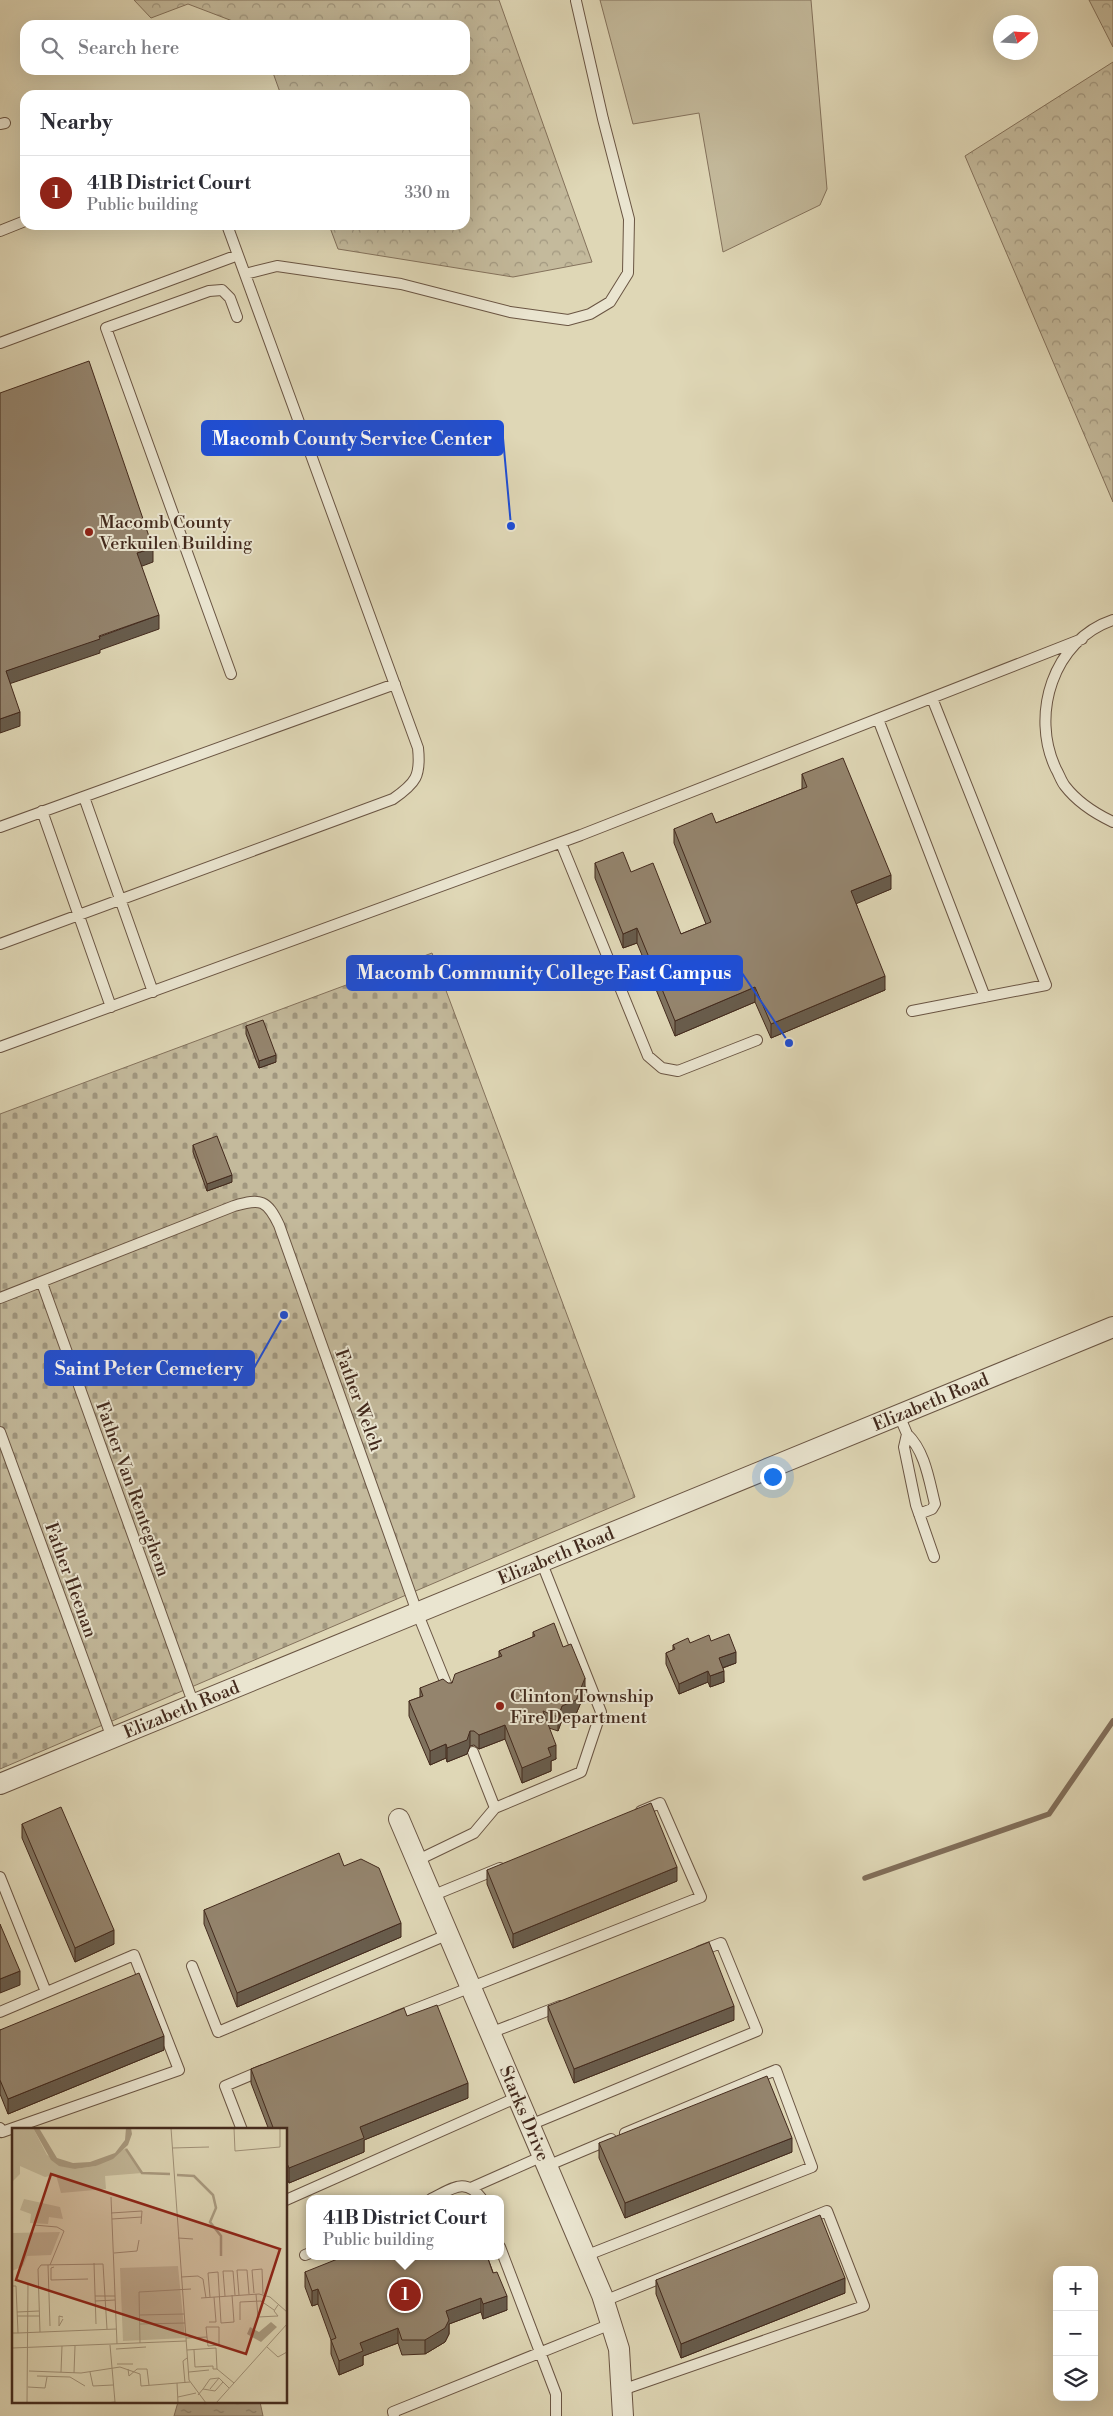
<!DOCTYPE html>
<html lang="en">
<head>
<meta charset="utf-8">
<style>
	:root { --surface:#fff; --page:#f2f2f3; --text:#2b2b33; --muted:#7c7c81; --line:#e1e1e2; --accent:#8f2418 }
	body { margin:0; font-family:"Libre Bodoni",serif; background:var(--page); color:var(--text) }
	.controls { position:absolute; right:15px; bottom:15px; display:grid; overflow:hidden; border-radius:10px; box-shadow:0 5px 20px #0002 }
	.controls button { width:45px; height:45px; display:grid; place-items:center; padding:0; border:0; border-bottom:1px solid var(--line); background:var(--surface); color:var(--text); font:25px sans-serif }
	.compass { position:absolute; left:993px; top:15px; width:45px; height:45px; border-radius:50%; background:var(--surface); box-shadow:0 5px 20px #0002; rotate:72deg }
	.you { position:absolute; left:772px; top:1476px; width:18px; height:18px; margin:-12px; border:4px solid #fff; border-radius:50%; background:#1a73e8; box-shadow:0 0 0 8px #1a73e833 }
	.badge { display:grid; place-items:center; width:32px; height:32px; border-radius:50%; background:var(--accent); color:#fff; font-size:16px; font-weight:700 }
	.pin { position:absolute; translate:-50% -50%; border:2px solid #fff; box-shadow:0 1px 5px #0006 }
	.popup { position:absolute; left:306px; top:2195px; width:198px; height:65px; box-sizing:border-box; display:grid; place-content:center; border-radius:10px; background:var(--surface); filter:drop-shadow(0 1px 4px #0005); font-size:16px; white-space:nowrap; color:var(--muted) }
	.popup b { font-size:19px; color:var(--text) }
	.popup::after { content:''; position:absolute; left:50%; top:100%; margin-left:-10px; border:10px solid transparent; border-top-color:var(--surface) }
	.list { margin:0; padding:0; list-style:none }
	h2 { display:flex; justify-content:space-between; align-items:center; height:65px; margin:0; padding:0 20px; font-size:21px }
	h2 small { font-size:16px; font-weight:400; color:var(--muted) }
	.list li { display:grid; grid-template-columns:32px 1fr auto; gap:15px; align-items:center; box-sizing:border-box; height:75px; padding:0 20px; border-top:1px solid var(--line) }
	.list b { display:block; font-size:19px; white-space:nowrap }
	.list p { margin:0; font-size:16px; white-space:nowrap; color:var(--muted) }
	.list em { font-size:16px; font-style:normal; color:var(--muted) }
	.icon { flex:none; width:28px; height:28px; fill:none; stroke:currentColor; stroke-width:2; stroke-linecap:round; stroke-linejoin:round }
	.map { position:relative; flex:none; width:1113px; height:2416px; overflow:hidden }
	.search { position:absolute; background:var(--surface); box-shadow:0 5px 20px #0002; left:20px; top:20px; width:450px; height:55px; display:flex; align-items:center; gap:12px; box-sizing:border-box; padding:0 18px; border-radius:15px; color:var(--muted); font-size:19px }
	.panel { position:absolute; background:var(--surface); box-shadow:0 5px 20px #0002; left:20px; top:90px; width:450px; height:140px; border-radius:15px }
	.map>svg:first-child { display:block }
	.forest { fill:url(#forest-crowns); stroke:#84725c }
	.cemetery { fill:url(#cemetery-stones); stroke:#84725c }
	.pitch { fill:#c4ba9c; stroke:#84725c }
	.water { fill:url(#water-ripples); stroke:#816e5a }
	.lines { fill:none; stroke-linecap:round; stroke-linejoin:round }
	.stream { stroke:#816e5a; stroke-width:5.5 }
	.lane-casing { stroke:#6a5543; stroke-width:12 }
	.street-casing { stroke:#6a5543; stroke-width:22 }
	.lane { stroke:#eae5d0; stroke-width:10 }
	.street { stroke:#eae5d0; stroke-width:20 }
	.wall { fill:#7f725e; stroke:#432a1d }
	.shaded-wall { fill:#685c4c; stroke:#432a1d }
	.building { fill:#94846d; stroke:#432a1d }
	.poi-dot { fill:#8f2418; stroke:#eae5d0; stroke-width:2 }
	.labels { text-anchor:middle; stroke-width:4; stroke-linejoin:round; paint-order:stroke }
	.poi-label { font-size:18px; fill:#432a1d; stroke:#eae5d0; text-anchor:start }
	.street-label { font-size:18px; fill:#432a1d; stroke:#eae5d0 }
	.inset-river { fill:none; stroke:#aa9c82; stroke-width:2.5 }
	.inset-road { fill:none; stroke:#a19279; stroke-width:1 }
	.view { fill:#8f2418; fill-opacity:0.15; stroke:#8f2418; stroke-width:2.5 }
	.inset-edge { fill:none; stroke:#432a1d; stroke-width:2.5 }
	.leader { fill:none; stroke:#1d4ed8; stroke-width:2 }
	.callout-dot { fill:#1d4ed8; stroke:#eae5d0; stroke-width:2 }
	.callout { fill:#1d4ed8; stroke:#1d4ed8; stroke-width:2 }
	.callout-label { font-size:19px; text-anchor:middle; font-weight:bold; fill:#fff }
</style>
</head>
<body>
<div class="map">
<svg width="1113" height="2416" viewBox="0 0 1113 2416">
	<defs>
		<pattern id="forest-crowns" width="20" height="18" patternUnits="userSpaceOnUse" patternTransform="scale(1.25)"><rect width="20" height="18" fill="#c4ba9c"/><path d="M2 6a3 3 0 1 1 6 0M12 15a3 3 0 1 1 6 0" fill="none" stroke="#a1977f"/></pattern>
		<pattern id="cemetery-stones" width="16" height="16" patternUnits="userSpaceOnUse" patternTransform="scale(1.25)"><rect width="16" height="16" fill="#c4ba9c"/><path d="M2 7V4a2 2 0 0 1 4 0v3zM10 15v-3a2 2 0 0 1 4 0v3z" fill="#a1977f"/></pattern>
		<pattern id="water-ripples" width="26" height="14" patternUnits="userSpaceOnUse" patternTransform="scale(1.25)"><rect width="26" height="14" fill="#aa9c82"/><path d="M2 4q2-2 4 0t4 0M15 11q2-2 4 0t4 0" fill="none" stroke="#8c7f6a"/></pattern>
	</defs>
	<rect width="100%" height="100%" fill="#dfd7b6"/>
	<filter id="stains"><feTurbulence type="fractalNoise" baseFrequency=".004" numOctaves="4"/><feColorMatrix values="0 0 0 0 .2 0 0 0 0 .09 0 0 0 0 .02 0 0 0 .5 -.17"/></filter>
	<radialGradient id="worn" r=".72"><stop offset=".6" stop-color="#630" stop-opacity="0"/><stop offset="1" stop-color="#630" stop-opacity=".3"/></radialGradient>
	<path class="forest" d="M 134,0 L 499,0 L 592,262 L 513,277 L 338,249 L 329,225 L 465,225 L 465,95 L 281,95 L 272,70 L 465,70 L 465,25 L 243,25 L 188,4 L 151,18 Z
		M 1089,0 L 1113,0 L 1113,47 Z
		M 1113,62 L 1113,502 L 965,156 Z"/>
	<path class="cemetery" d="M 432,953 L 635,1497 L 0,1769 L 0,1114 Z"/>
	<path class="pitch" d="M 600,0 L 811,0 L 827,189 L 820,205 L 723,252 L 699,113 L 633,124 Z"/>
	<path class="water" d="M 178,2402 L 260,2402 L 263,2416 L 174,2416 Z"/>
	<g class="lines">
		<path class="stream" d="M 865,1878 L 1049,1814 L 1113,1721"/>
		<defs>
			<path id="lane" d="M 0,124 L 5,123
				M 0,231 L 25,221
				M 245,274 L 277,266 L 401,284 L 510,312 L 568,320 L 590,314 L 610,302 L 628,273 L 629,219 L 603,119 L 576,1
				M 0,343 L 238,255
				M 1113,620 C 1053,640 1030,715 1056,769 C 1059,774 1061,781 1065,786 C 1078,803 1094,813 1113,822
				M 231,674 L 106,328 L 209,291 L 222,290 L 230,298 L 237,317
				M 878,719 L 985,997
				M 84,797 L 153,992
				M 42,811 L 111,1007
				M 0,827 L 395,684
				M 561,843 L 648,1056 L 662,1068 L 678,1071 L 757,1040
				M 0,944 L 393,799 C 416,783 421,776 418,748 L 227,225
				M 912,1011 L 1046,985 L 932,698
				M 0,1047 L 581,835 L 1082,639
				M 42,1283 L 194,1705
				M 0,1298 L 234,1206 C 261,1198 267,1200 279,1225 L 417,1612 L 449,1691
				M 899,1415 L 907,1434 L 904,1447 L 916,1505 L 934,1557
				M 0,1432 L 112,1738
				M 907,1434 C 925,1451 929,1480 935,1504 L 932,1509 L 919,1514
				M 473,1752 L 495,1808
				M 418,1860 L 474,1833 L 495,1808 L 581,1772 L 601,1712 L 541,1561
				M 0,1877 L 46,1992
				M 434,1895 L 500,1868
				M 192,1966 L 218,2032 L 449,1934
				M 0,2012 L 134,1955 L 179,2070 L 2,2132 L 0,2128
				M 395,2017 L 701,1897 L 660,1803 L 641,1811
				M 490,2033 L 560,2006
				M 530,2125 L 757,2031 L 721,1943 L 700,1951
				M 242,2130 L 225,2086 L 263,2070
				M 547,2166 L 611,2139
				M 473,2187 L 543,2156
				M 431,2199 C 452,2189 465,2176 482,2199
				M 286,2200 L 518,2097
				M 500,2247 L 556,2394 L 556,2416
				M 305,2255 L 310,2253
				M 585,2256 L 812,2167 L 776,2070 L 625,2133
				M 604,2301 L 827,2211 L 864,2306 L 622,2390
				M 394,2416 L 393,2412 L 611,2324"/>
			<g id="street">
				<path id="s1" d="M 0,1784 L 1113,1327"/>
				<path id="s2" d="M 399,1819 L 602,2295 L 619,2349 L 623,2416"/>
			</g>
		</defs>
		<use href="#lane" class="lane-casing"/>
		<use href="#street" class="street-casing"/>
		<use href="#lane" class="lane"/>
		<use href="#street" class="street"/>
	</g>
	<path class="wall" d="M 802,774 L 891,889 L 856,903 L 885,990 L 771,1038 L 755,1002 L 675,1036 L 637,943 L 623,948 L 595,878 L 595,863 L 631,872 L 681,934 L 706,924 L 674,843 L 674,829 L 716,823 L 802,789 Z
		M 246,1026 L 276,1062 L 259,1068 L 246,1034 Z
		M 193,1145 L 232,1182 L 207,1191 L 193,1152 Z
		M 533,1632 L 563,1647 L 585,1693 L 576,1714 L 562,1720 L 558,1731 L 549,1728 L 556,1759 L 551,1761 L 551,1771 L 522,1783 L 505,1739 L 479,1749 L 474,1745 L 470,1746 L 467,1754 L 447,1762 L 446,1758 L 430,1765 L 409,1716 L 409,1701 L 420,1697 L 420,1688 L 452,1683 L 499,1657 L 499,1651 L 533,1637 Z
		M 690,1643 L 736,1663 L 723,1668 L 724,1682 L 710,1687 L 708,1682 L 679,1694 L 666,1664 L 666,1653 L 673,1650 L 673,1645 Z
		M 22,1824 L 114,1944 L 75,1962 L 22,1838 Z
		M 344,1866 L 401,1937 L 237,2007 L 204,1924 L 204,1910 Z
		M 487,1870 L 677,1881 L 513,1948 L 487,1884 Z
		M 548,2006 L 734,2020 L 574,2083 L 548,2020 Z
		M 407,2016 L 468,2098 L 364,2140 L 364,2152 L 289,2183 L 286,2176 L 286,2130 L 269,2130 L 251,2083 L 251,2069 Z
		M 0,2030 L 164,2050 L 8,2114 L 0,2094 Z
		M 599,2143 L 792,2152 L 625,2218 L 599,2158 Z
		M 487,2256 L 507,2310 L 483,2319 L 481,2312 L 449,2324 L 449,2334 L 445,2342 L 425,2354 L 402,2355 L 398,2343 L 363,2356 L 363,2365 L 339,2375 L 331,2354 L 331,2340 L 318,2304 L 312,2306 L 305,2287 L 305,2272 Z
		M 656,2280 L 845,2293 L 681,2358 L 656,2294 Z"/>
	<path class="shaded-wall" d="M 153,548 L 153,562 L 137,568 L 137,553 Z
		M 159,615 L 159,629 L 100,650 L 100,653 L 6,685 L 6,671 Z
		M 20,712 L 20,726 L 0,733 L 0,719 Z
		M 891,875 L 891,889 L 851,906 L 851,891 Z
		M 637,928 L 637,943 L 623,948 L 623,934 Z
		M 885,976 L 885,990 L 771,1038 L 771,1024 Z
		M 755,987 L 755,1002 L 675,1036 L 675,1021 Z
		M 276,1055 L 276,1062 L 259,1068 L 259,1061 Z
		M 232,1175 L 232,1182 L 207,1191 L 207,1184 Z
		M 736,1652 L 736,1663 L 719,1669 L 719,1658 Z
		M 708,1671 L 708,1682 L 679,1694 L 679,1684 Z
		M 724,1671 L 724,1682 L 710,1687 L 710,1676 Z
		M 585,1678 L 585,1693 L 576,1714 L 562,1720 L 558,1731 L 558,1717 L 562,1706 Z
		M 505,1725 L 505,1739 L 479,1749 L 479,1735 Z
		M 470,1731 L 470,1746 L 467,1754 L 447,1762 L 447,1748 Z
		M 446,1744 L 446,1758 L 430,1765 L 430,1751 Z
		M 556,1745 L 556,1759 L 551,1761 L 551,1771 L 522,1783 L 522,1768 L 548,1748 Z
		M 677,1867 L 677,1881 L 513,1948 L 513,1934 Z
		M 401,1923 L 401,1937 L 237,2007 L 237,1993 Z
		M 114,1930 L 114,1944 L 75,1962 L 75,1948 Z
		M 20,1971 L 20,1985 L 0,1993 L 0,1979 Z
		M 734,2006 L 734,2020 L 574,2083 L 574,2069 Z
		M 164,2036 L 164,2050 L 8,2114 L 8,2099 Z
		M 468,2083 L 468,2098 L 364,2140 L 364,2152 L 289,2183 L 289,2168 L 360,2127 Z
		M 792,2138 L 792,2152 L 625,2218 L 625,2203 Z
		M 845,2278 L 845,2293 L 681,2358 L 681,2344 Z
		M 318,2289 L 318,2304 L 312,2306 L 312,2291 Z
		M 507,2296 L 507,2310 L 483,2319 L 483,2304 Z
		M 481,2298 L 481,2312 L 449,2324 L 449,2334 L 445,2342 L 425,2354 L 425,2340 L 446,2311 Z
		M 398,2328 L 398,2343 L 363,2356 L 363,2365 L 339,2375 L 339,2361 L 360,2343 Z"/>
	<path class="building" d="M 89,361 L 153,548 L 137,553 L 159,615 L 99,636 L 100,639 L 6,671 L 20,712 L 0,719 L 0,393 Z
		M 843,758 L 891,875 L 851,891 L 885,976 L 771,1024 L 755,987 L 675,1021 L 637,928 L 623,934 L 595,863 L 623,852 L 631,872 L 653,863 L 681,934 L 711,922 L 674,829 L 712,813 L 716,823 L 807,787 L 802,774 Z
		M 263,1020 L 276,1055 L 259,1061 L 246,1026 Z
		M 217,1136 L 232,1175 L 207,1184 L 193,1145 Z
		M 554,1623 L 563,1647 L 571,1644 L 585,1678 L 576,1700 L 562,1706 L 558,1717 L 543,1711 L 556,1745 L 548,1748 L 551,1756 L 522,1768 L 505,1725 L 479,1735 L 474,1731 L 470,1731 L 467,1740 L 447,1748 L 446,1744 L 430,1751 L 409,1701 L 423,1696 L 420,1688 L 443,1679 L 448,1683 L 452,1683 L 455,1674 L 502,1656 L 499,1651 L 535,1636 L 533,1632 Z
		M 729,1634 L 736,1652 L 719,1658 L 724,1671 L 710,1676 L 708,1671 L 679,1684 L 666,1653 L 675,1649 L 673,1645 L 688,1638 L 690,1643 L 709,1635 L 711,1641 Z
		M 651,1803 L 677,1867 L 513,1934 L 487,1870 Z
		M 61,1807 L 114,1930 L 75,1948 L 22,1824 Z
		M 339,1853 L 344,1866 L 361,1859 L 379,1868 L 401,1923 L 237,1993 L 204,1910 Z
		M 0,1924 L 20,1971 L 0,1979 Z
		M 709,1942 L 734,2006 L 574,2069 L 548,2006 Z
		M 139,1973 L 164,2036 L 8,2099 L 0,2080 L 0,2030 Z
		M 437,2005 L 468,2083 L 360,2127 L 364,2138 L 289,2168 L 286,2161 L 286,2130 L 274,2130 L 251,2069 L 404,2008 L 407,2016 Z
		M 767,2076 L 792,2138 L 625,2203 L 599,2143 Z
		M 820,2215 L 845,2278 L 681,2344 L 656,2280 Z
		M 345,2256 L 487,2256 L 493,2273 L 497,2272 L 507,2296 L 483,2304 L 481,2298 L 446,2311 L 449,2320 L 445,2328 L 425,2340 L 402,2340 L 398,2328 L 360,2343 L 363,2351 L 339,2361 L 331,2340 L 336,2338 L 318,2289 L 312,2291 L 305,2272 Z"/>
	<g class="poi-dot">
		<circle cx="89" cy="532" r="5"/>
		<circle cx="500" cy="1706" r="5"/>
	</g>
	<g class="labels">
		<g class="poi-label">
			<text x="99" y="528">Macomb County<tspan x="99" dy="21">Verkuilen Building</tspan></text>
			<text x="510" y="1702">Clinton Township<tspan x="510" dy="21">Fire Department</tspan></text>
		</g>
		<g class="street-label">
			<text transform="translate(359 1400) rotate(70)" y="6">Father Welch</text>
			<text dy="6" stroke="none"><textPath href="#s1" startOffset="1006">Elizabeth Road</textPath></text>
			<text transform="translate(133 1489) rotate(70)" y="6">Father Van Renteghem</text>
			<text dy="6" stroke="none"><textPath href="#s1" startOffset="601">Elizabeth Road</textPath></text>
			<text transform="translate(71 1580) rotate(70)" y="6">Father Heenan</text>
			<text dy="6" stroke="none"><textPath href="#s1" startOffset="196">Elizabeth Road</textPath></text>
			<text dy="6" stroke="none"><textPath href="#s2" startOffset="320">Starks Drive</textPath></text>
		</g>
	</g>
	<g transform="translate(12 2128)">
		<rect width="275" height="275" fill="#dfd7b6"/>
		<path d="M 0,0 L 21,0 L 35,27 L 63,41 L 84,38 L 114,20 L 130,45 L 93,48 L 94,61 L 49,65 L 44,47 L 33,49 L 8,38 L 8,46 L 0,54 ZM 48,104 L 39,127 L 15,128 L 11,138 L 0,143 L 0,105 Z" fill="#c4ba9c"/>
		<path d="M 166,138 L 173,210 L 111,213 L 108,140 Z" fill="#c4ba9c"/>
		<path d="M 12,71 L 48,79 L 51,91 L 37,89 L 36,96 L 18,95 L 19,86 L 8,82 Z" fill="#c4ba9c"/>
		<path d="M 21,0 L 27,0 L 45,30 L 61,35 L 78,34 L 103,25 L 113,12 L 114,0 L 119,0 L 120,6 L 116,17 L 101,31 L 84,38 L 63,41 L 47,38 L 39,32 ZM 259,194 L 265,199 L 249,214 L 235,206 L 238,199 L 247,204 Z" fill="#aa9c82"/>
		<path class="inset-river" d="M 114,21 L 130,45 L 158,46M 165,47 L 182,48 L 201,67 L 204,80 L 198,94 L 209,108 L 209,128"/>
		<path class="inset-road" d="M 159,0 L 177,252 L 194,275M 222,0 L 223,23 L 268,19 L 268,0M 160,20 L 197,19M 99,69 L 105,216M 99,85 L 130,83 L 129,96M 100,91 L 130,89M 22,97 L 45,99 L 52,103 L 38,137M 166,110 L 181,111M 102,125 L 125,123 L 127,112M 82,135 L 84,196M 36,137 L 38,198M 42,139 L 39,140 L 39,152 L 76,151M 169,149 L 186,148 L 191,151 L 194,170M 0,158 L 4,158 L 6,205 L 0,205M 242,165 L 240,142 L 250,141 L 251,166M 244,166 L 246,189 L 266,188 L 262,183 L 266,177M 227,167 L 225,142 L 235,142 L 237,166M 83,168 L 103,168M 213,168 L 211,143 L 221,143 L 223,167M 198,169 L 196,145 L 206,144 L 209,195 L 222,194 L 220,167M 189,170 L 247,166 L 258,169 L 275,184M 83,173 L 103,172M 5,184 L 27,183M 128,187 L 172,186M 5,188 L 27,188M 51,189 L 47,188 L 47,198 L 51,191M 228,192 L 228,174 L 249,173 L 262,182M 197,194 L 204,194 L 202,169M 128,196 L 173,195M 28,204 L 26,141 L 29,137 L 91,136 L 95,201M 6,205 L 104,201M 174,210 L 195,209 L 196,218 L 207,217 L 207,199 L 194,199 L 195,209M 128,215 L 127,164 L 179,161M 255,219 L 266,229 L 275,224M 0,220 L 174,213M 104,221 L 134,219M 175,222 L 204,220 L 205,241 L 222,255M 182,222 L 183,239 L 201,238 L 201,241 L 205,241M 105,236 L 121,236M 116,241 L 117,248 L 125,241 L 135,241 L 137,257M 17,243 L 69,245 L 108,239 L 128,246 L 129,258 L 178,254M 49,244 L 50,218M 78,244 L 81,258 L 101,257M 177,244 L 197,242M 62,245 L 63,218M 25,248 L 58,249 L 73,258M 165,255 L 166,275M 173,255 L 171,233 L 175,230M 16,259 L 33,260 L 35,249M 191,261 L 198,251 L 207,250M 198,261 L 207,250 L 211,254M 186,267 L 191,261 L 203,263 L 211,254 L 217,260M 166,269 L 184,265M 15,275 L 16,155M 94,275 L 103,274 L 98,217M 204,275 L 275,196"/>
		<path class="view" d="M 39,46 L 268,121 L 234,226 L 4,152 Z"/>
		<rect width="275" height="275" class="inset-edge"/>
	</g>
	<path class="leader" d="M511 526L503 438M789 1043L742 973M284 1315L254 1368"/>
	<g class="callout-dot">
		<circle cx="511" cy="526" r="5"/>
		<circle cx="789" cy="1043" r="5"/>
		<circle cx="284" cy="1315" r="5"/>
	</g>
	<g class="callout">
		<rect x="202" y="421" width="301" height="34" rx="5"/>
		<rect x="347" y="956" width="395" height="34" rx="5"/>
		<rect x="45" y="1351" width="209" height="34" rx="5"/>
	</g>
	<g class="callout-label">
		<text x="352" y="445">Macomb County Service Center</text>
		<text x="544" y="979">Macomb Community College East Campus</text>
		<text x="149" y="1375">Saint Peter Cemetery</text>
	</g>
	<rect width="100%" height="100%" filter="url(#stains)"/>
	<rect width="100%" height="100%" fill="url(#worn)"/>
</svg>
<div class="controls">
<button>+</button>
<button>−</button>
<button><svg class="icon" aria-label="layers" viewBox="0 0 24 24"><path d="M12 4l9 5-9 5-9-5zM3 14l9 5 9-5"/></svg></button>
</div>
<svg class="compass" viewBox="-18 -18 36 36"><path d="M0-13l5 13h-10z" fill="#e53935"/><path d="M0 13l5-13h-10z" fill="#7c7c81"/></svg>
<div class="you"></div>
<div class="pin badge" style="left:405px;top:2295px">1</div>
<div class="popup"><b>41B District Court</b>Public building</div>
<div class="search"><svg class="icon" aria-label="search" viewBox="0 0 24 24"><circle cx="10" cy="10" r="6"/><path d="M15 15l6 6"/></svg>Search here</div>
<section class="panel">
<h2>Nearby<small></small></h2>
<ul class="list">
<li><span class="badge">1</span><div><b>41B District Court</b><p>Public building</p></div><em>330 m</em></li>
</ul>
</section>
</div>
</body>
</html>
